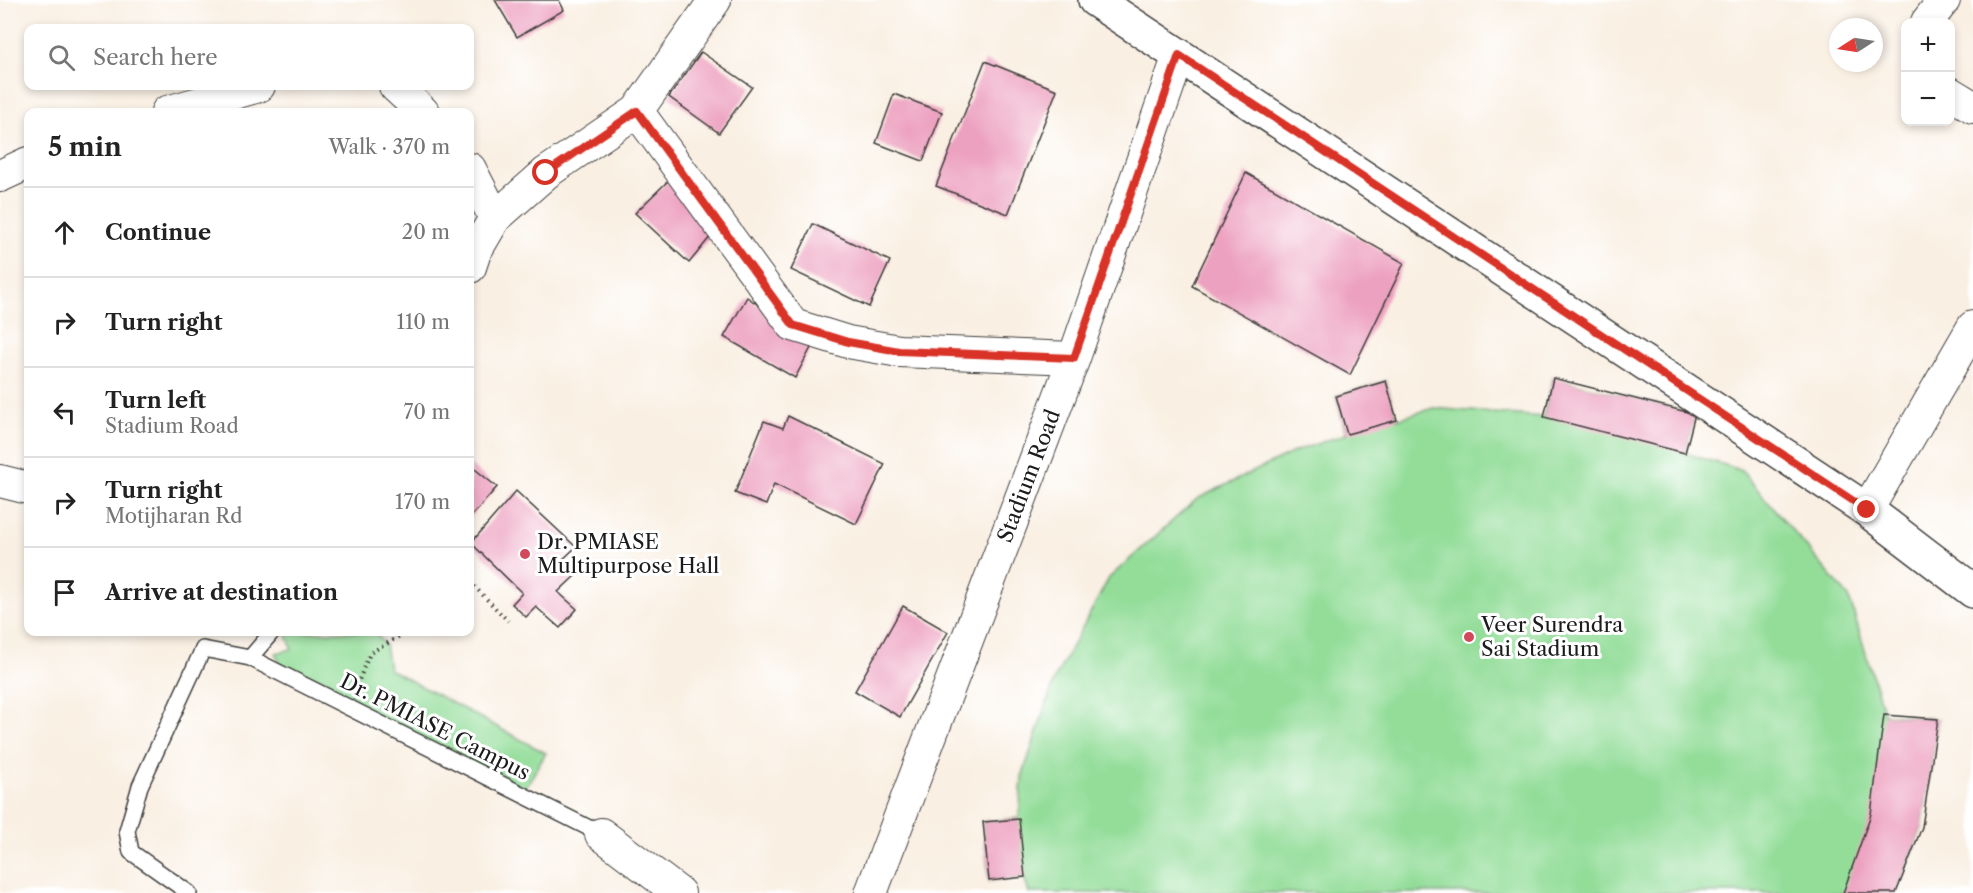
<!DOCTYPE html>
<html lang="en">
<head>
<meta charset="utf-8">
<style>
	:root { --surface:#fff; --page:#f2f2f2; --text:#222; --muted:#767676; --line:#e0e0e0 }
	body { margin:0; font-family:"Libre Caslon Text",serif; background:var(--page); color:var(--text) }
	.controls { position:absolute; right:18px; top:18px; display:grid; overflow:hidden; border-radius:12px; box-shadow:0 3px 9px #0003 }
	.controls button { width:54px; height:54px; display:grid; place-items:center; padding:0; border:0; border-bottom:2px solid var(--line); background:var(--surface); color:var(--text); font:30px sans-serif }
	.compass { position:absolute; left:1829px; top:18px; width:54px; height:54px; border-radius:50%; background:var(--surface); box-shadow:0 3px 9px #0003; rotate:258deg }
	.stop { position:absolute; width:18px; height:18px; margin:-14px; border:4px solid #d93025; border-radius:50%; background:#fff }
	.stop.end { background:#d93025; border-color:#fff; box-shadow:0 2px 6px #0008 }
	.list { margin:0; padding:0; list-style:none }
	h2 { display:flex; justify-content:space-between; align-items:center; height:78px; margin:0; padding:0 24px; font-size:26px }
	h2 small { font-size:20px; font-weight:400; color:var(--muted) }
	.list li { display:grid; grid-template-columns:39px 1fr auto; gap:18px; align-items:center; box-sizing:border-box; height:90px; padding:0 24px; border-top:2px solid var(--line) }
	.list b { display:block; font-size:22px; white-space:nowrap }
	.list p { margin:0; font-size:20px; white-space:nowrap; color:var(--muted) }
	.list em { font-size:20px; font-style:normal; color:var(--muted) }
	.icon { flex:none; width:33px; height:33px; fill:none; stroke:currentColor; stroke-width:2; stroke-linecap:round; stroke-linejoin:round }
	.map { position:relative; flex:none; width:1973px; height:893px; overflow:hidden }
	.search { position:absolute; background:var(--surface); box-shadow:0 3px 9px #0003; left:24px; top:24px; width:450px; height:66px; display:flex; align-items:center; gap:15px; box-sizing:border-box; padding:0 21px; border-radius:12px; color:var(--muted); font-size:22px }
	.panel { position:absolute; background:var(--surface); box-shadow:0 3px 9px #0003; left:24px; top:108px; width:450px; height:528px; border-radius:12px }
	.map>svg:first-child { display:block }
	.green { fill:#93dd99; stroke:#587c5a; stroke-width:1.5 }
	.building { fill:#eda1c0 }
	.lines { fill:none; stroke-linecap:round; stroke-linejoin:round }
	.lane-casing { stroke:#3d3c3a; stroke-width:18 }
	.street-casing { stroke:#3d3c3a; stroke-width:34 }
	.secondary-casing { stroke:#3d3c3a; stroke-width:36 }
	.path { stroke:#3d3c3a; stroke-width:4; stroke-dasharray:1.5 4.5; stroke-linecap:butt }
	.lane { stroke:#fff; stroke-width:15 }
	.street { stroke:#fff; stroke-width:32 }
	.secondary { stroke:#fff; stroke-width:33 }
	.route { stroke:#d93025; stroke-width:8 }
	.poi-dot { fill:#d1495b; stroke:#fff; stroke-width:2 }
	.labels { text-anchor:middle; stroke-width:6; stroke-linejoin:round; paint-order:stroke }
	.street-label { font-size:21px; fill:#1c1c1c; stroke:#fff }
	.poi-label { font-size:21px; fill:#1c1c1c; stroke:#fff; text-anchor:start }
</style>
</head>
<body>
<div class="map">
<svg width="1973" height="893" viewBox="0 0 1973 893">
	<rect width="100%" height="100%" fill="#fff"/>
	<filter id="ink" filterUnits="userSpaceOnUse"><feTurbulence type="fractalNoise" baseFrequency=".0167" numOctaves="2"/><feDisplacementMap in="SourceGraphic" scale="12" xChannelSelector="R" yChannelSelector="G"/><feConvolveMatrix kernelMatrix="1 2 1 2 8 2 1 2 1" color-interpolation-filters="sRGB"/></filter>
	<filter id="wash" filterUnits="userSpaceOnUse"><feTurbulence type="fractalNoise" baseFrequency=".008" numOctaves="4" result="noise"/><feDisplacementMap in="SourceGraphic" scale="24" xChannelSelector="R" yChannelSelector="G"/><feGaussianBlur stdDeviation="1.35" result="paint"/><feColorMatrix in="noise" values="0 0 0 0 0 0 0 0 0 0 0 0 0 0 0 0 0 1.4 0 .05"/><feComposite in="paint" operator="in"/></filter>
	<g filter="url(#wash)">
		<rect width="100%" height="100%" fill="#f9efe2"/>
		<path class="green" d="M 1553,378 L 1695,414 L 1685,453 L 1741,470 L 1849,597 L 1884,714 L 1938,719 L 1922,827 L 1896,893 L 1029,893 L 1024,877 L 989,881 L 983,822 L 1019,818 L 1022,777 L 1055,678 L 1109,578 L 1197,499 L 1296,451 L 1346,434 L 1336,396 L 1386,381 L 1397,419 L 1433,408 L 1543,417 Z
			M 286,632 L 374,632 L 385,644 L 389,669 L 546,753 L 522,794 L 283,674 L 276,653 L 292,649 Z"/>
		<g id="blocks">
			<path class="building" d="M 495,0 L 559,0 L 564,10 L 517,37 Z
				M 701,52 L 752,87 L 719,133 L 669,97 Z
				M 985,61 L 1057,90 L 1008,214 L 936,186 Z
				M 894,94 L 942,112 L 923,161 L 876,143 Z
				M 1246,173 L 1404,263 L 1350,375 L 1192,286 Z
				M 669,180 L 715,231 L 689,263 L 635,213 Z
				M 813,224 L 890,261 L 869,307 L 791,270 Z
				M 747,297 L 813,344 L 795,378 L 724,337 Z
				M 1553,378 L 1695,414 L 1685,453 L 1544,417 Z
				M 1386,381 L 1397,420 L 1347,434 L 1336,396 Z
				M 788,416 L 885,464 L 856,524 L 774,484 L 766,505 L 735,493 L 764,421 L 783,428 Z
				M 470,465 L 497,487 L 470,518 Z
				M 516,491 L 576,547 L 560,562 L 575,576 L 558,592 L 577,609 L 560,628 L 536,607 L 526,617 L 512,604 L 522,593 L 471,543 Z
				M 903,606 L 948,632 L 900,717 L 855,691 Z
				M 1884,715 L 1938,719 L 1922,827 L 1896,893 L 1843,893 L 1871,814 Z
				M 1019,819 L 1025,877 L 989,881 L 983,822 Z"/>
		</g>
	</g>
	<g filter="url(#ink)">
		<use href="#blocks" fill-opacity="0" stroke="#3d3c3a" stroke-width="1.5"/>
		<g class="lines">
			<defs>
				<path id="lane" d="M 250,658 L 601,834
					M 189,893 L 131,852 L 127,831 L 140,786 L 203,649 L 250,658 L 272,632"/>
				<path id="street" d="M 1927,22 L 1944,0
					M 395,86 L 423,112
					M 1950,93 L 1973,107
					M 637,111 L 793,325 L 848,342 L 899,351 L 1074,358
					M 167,112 L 259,86
					M 470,169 L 495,218
					M 0,176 L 28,163
					M 470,267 L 475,252 L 495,218 L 546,173 L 637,111 L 715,0
					M 0,481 L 28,488
					M 1867,510 L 1973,327
					M 601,834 L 679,893
					M 871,893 L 1074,358 L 1179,55"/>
				<path id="secondary" d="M 1095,0 L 1867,510 L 1973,591"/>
			</defs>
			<use href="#lane" class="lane-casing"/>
			<use href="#street" class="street-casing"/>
			<use href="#secondary" class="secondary-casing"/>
			<path class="path" d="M 470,582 L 508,621
				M 357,685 L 370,653 L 407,632"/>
			<use href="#lane" class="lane"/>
			<use href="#street" class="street"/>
			<use href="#secondary" class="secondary"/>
		</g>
	</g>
	<g class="lines" filter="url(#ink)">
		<path class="route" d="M 546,173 L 637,111 L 793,325 L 848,342 L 899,351 L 1074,358 L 1179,55 L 1867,510"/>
	</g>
	<g class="poi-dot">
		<circle cx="525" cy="554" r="6"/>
		<circle cx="1469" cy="637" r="6"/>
	</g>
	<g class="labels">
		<g class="street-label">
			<text transform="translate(1029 476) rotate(-69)" y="7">Stadium Road</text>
			<text transform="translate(435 727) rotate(27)" y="7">Dr. PMIASE Campus</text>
		</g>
		<g class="poi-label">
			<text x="537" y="549">Dr. PMIASE<tspan x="537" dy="24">Multipurpose Hall</tspan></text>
			<text x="1481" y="632">Veer Surendra<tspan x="1481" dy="24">Sai Stadium</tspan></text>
		</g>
	</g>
</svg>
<div class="controls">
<button>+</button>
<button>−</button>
</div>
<svg class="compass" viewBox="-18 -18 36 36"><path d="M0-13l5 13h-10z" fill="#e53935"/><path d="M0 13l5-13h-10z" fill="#767676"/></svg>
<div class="stop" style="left:546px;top:173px"></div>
<div class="stop end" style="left:1867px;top:510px"></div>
<div class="search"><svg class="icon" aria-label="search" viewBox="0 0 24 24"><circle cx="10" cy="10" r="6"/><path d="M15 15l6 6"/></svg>Search here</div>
<section class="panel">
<h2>5 min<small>Walk · 370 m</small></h2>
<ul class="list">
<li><svg class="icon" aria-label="ahead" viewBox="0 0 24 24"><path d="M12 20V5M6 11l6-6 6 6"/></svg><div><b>Continue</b></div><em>20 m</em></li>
<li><svg class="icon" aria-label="right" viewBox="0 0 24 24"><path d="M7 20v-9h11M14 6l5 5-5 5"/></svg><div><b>Turn right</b></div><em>110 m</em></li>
<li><svg class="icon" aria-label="left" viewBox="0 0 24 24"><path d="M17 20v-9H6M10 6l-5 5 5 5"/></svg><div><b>Turn left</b><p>Stadium Road</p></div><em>70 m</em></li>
<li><svg class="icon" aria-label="right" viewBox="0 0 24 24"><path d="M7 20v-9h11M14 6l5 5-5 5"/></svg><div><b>Turn right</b><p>Motijharan Rd</p></div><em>170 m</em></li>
<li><svg class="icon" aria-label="arrive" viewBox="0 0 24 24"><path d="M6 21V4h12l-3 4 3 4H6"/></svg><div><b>Arrive at destination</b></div></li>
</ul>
</section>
</div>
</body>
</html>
